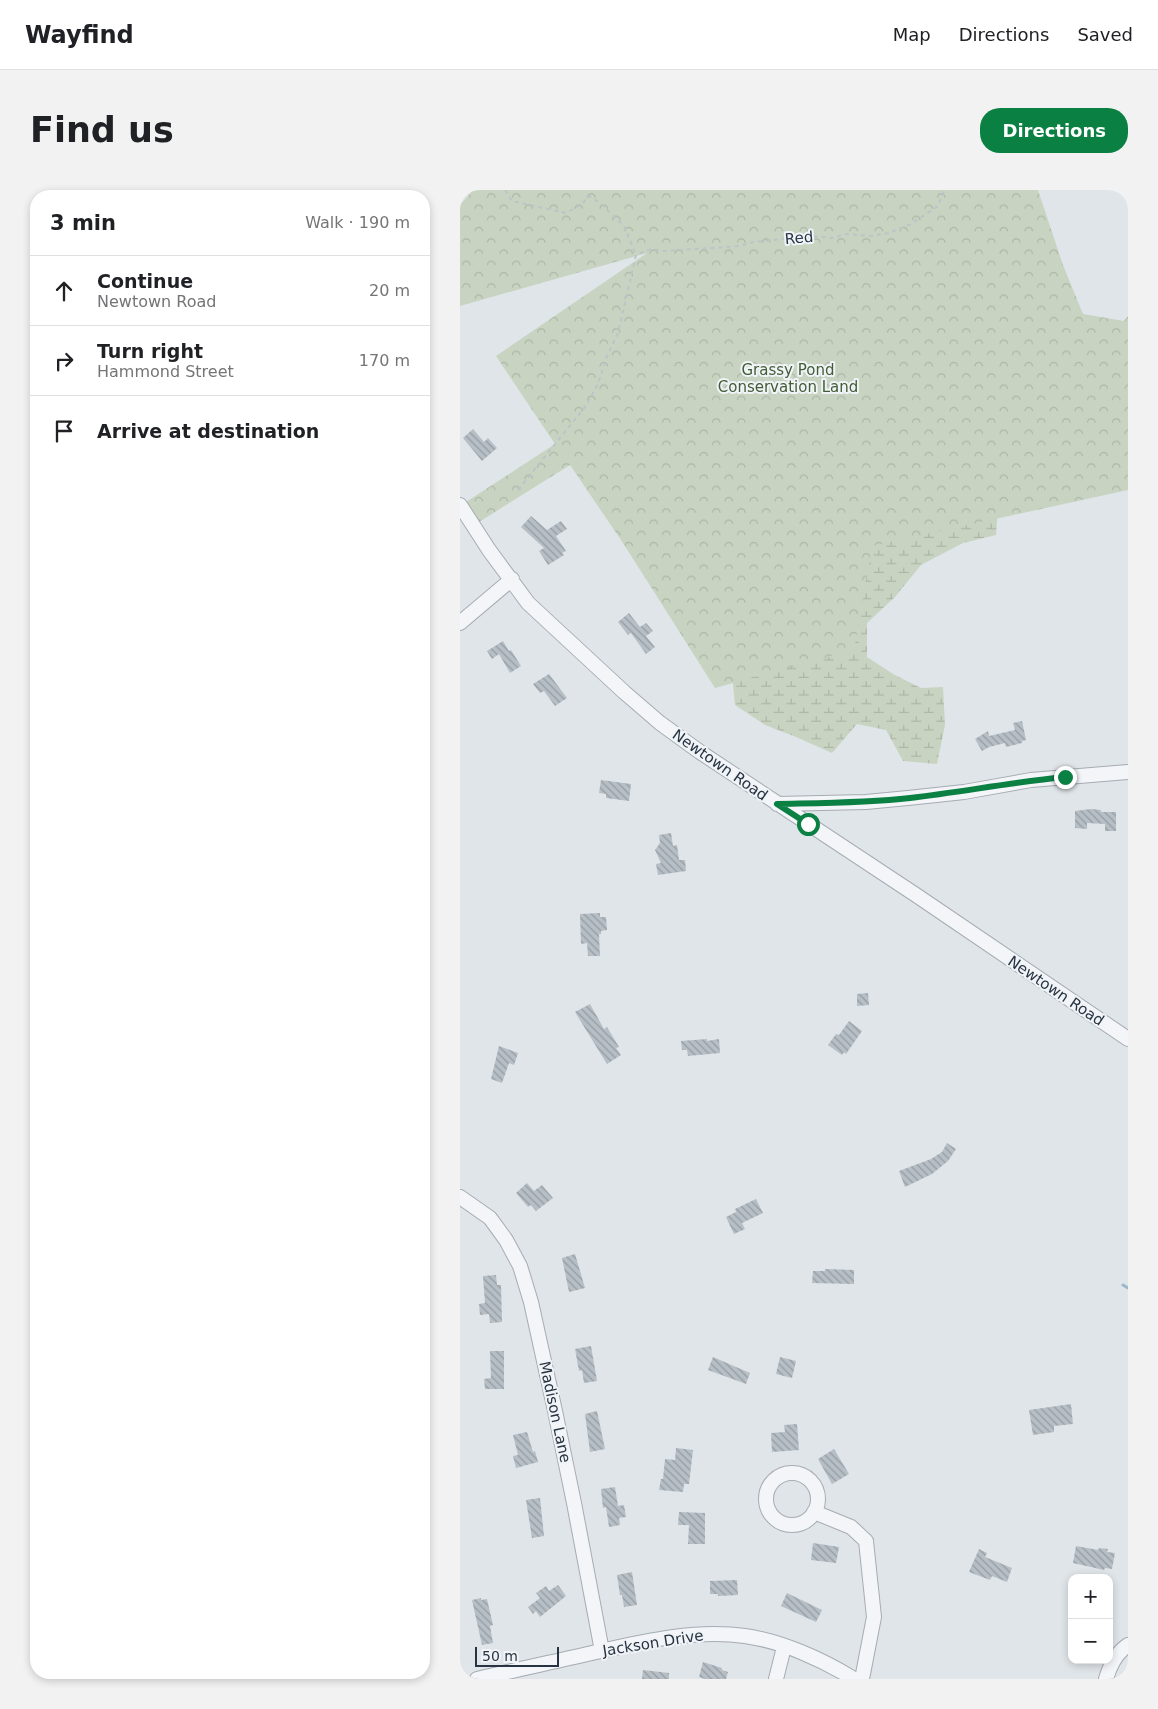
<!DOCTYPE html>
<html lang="en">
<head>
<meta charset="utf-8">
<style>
	:root { --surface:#fff; --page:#f2f2f2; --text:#202124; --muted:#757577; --line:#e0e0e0; --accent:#0b8043 }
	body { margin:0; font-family:"DejaVu Sans",sans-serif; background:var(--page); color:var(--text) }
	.controls { position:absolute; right:15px; bottom:15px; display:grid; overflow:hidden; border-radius:10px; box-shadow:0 2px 8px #0003 }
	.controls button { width:45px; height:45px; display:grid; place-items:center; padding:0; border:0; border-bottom:1px solid var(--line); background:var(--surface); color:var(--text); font:25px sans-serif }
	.scale { position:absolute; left:15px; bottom:12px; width:84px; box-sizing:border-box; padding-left:5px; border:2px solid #283441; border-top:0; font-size:14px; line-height:18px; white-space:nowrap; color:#283441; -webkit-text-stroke:4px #f0f3f7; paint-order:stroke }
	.stop { position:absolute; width:15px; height:15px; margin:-11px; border:4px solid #0b8043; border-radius:50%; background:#fff }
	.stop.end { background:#0b8043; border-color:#fff; box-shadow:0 1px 5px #0008 }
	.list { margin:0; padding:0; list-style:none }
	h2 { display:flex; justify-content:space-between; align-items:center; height:65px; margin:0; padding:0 20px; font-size:21px }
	h2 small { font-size:16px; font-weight:400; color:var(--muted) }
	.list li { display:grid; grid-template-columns:32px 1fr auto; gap:15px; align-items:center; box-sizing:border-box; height:70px; padding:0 20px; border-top:1px solid var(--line) }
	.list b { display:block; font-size:19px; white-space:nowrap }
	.list p { margin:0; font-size:16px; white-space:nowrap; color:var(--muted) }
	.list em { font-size:16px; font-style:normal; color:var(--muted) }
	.icon { flex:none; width:28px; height:28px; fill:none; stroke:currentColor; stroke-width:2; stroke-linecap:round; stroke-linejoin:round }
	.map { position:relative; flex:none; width:668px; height:1489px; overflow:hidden; border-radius:20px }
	header { display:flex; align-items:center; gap:30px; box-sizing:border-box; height:70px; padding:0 25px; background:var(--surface); border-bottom:1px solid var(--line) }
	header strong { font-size:24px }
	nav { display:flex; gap:28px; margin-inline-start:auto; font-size:18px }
	.intro { display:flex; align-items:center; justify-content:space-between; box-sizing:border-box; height:120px; padding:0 30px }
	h1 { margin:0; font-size:35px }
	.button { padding:12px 22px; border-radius:20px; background:var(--accent); color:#fff; font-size:18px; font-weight:700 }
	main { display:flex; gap:30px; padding:0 30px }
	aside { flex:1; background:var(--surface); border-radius:20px; box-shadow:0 2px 8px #0003 }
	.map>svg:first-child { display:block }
	.wetland { fill:url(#wetland-marsh) }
	.park { fill:url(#park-crowns) }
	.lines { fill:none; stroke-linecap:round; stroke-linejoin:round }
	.stream { stroke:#9ab8cb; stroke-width:3 }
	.building { fill:url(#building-back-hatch) }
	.minor-casing { stroke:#a5acb3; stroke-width:16 }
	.path { stroke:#bec3c8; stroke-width:2; stroke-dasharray:4 4; stroke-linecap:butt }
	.minor { stroke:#f3f5f8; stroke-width:14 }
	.route { stroke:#0b8043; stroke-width:6 }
	.labels { text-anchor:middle; stroke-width:4; stroke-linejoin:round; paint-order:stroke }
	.street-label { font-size:15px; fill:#283441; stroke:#f0f3f7 }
	.park-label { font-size:15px; fill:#425d35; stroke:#f0f3f7 }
</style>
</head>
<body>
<header>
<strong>Wayfind</strong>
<nav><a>Map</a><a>Directions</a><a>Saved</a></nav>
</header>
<div class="intro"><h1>Find us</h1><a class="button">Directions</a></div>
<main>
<aside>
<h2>3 min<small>Walk · 190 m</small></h2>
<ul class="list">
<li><svg class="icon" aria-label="ahead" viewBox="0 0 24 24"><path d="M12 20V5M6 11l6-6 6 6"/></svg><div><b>Continue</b><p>Newtown Road</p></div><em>20 m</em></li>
<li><svg class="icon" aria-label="right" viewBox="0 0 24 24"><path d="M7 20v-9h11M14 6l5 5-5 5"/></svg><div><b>Turn right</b><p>Hammond Street</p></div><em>170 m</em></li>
<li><svg class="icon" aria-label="arrive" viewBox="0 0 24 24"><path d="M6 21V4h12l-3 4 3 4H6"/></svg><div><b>Arrive at destination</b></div></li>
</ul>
</aside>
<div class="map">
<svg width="668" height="1489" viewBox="0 0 668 1489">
	<defs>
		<pattern id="wetland-marsh" width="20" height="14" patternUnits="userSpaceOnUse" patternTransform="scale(1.25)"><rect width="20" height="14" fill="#c8d4c1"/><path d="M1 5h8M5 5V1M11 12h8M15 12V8" fill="none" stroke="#acb7a7"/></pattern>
		<pattern id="park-crowns" width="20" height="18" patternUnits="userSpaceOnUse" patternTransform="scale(1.25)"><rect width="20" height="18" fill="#c8d4c1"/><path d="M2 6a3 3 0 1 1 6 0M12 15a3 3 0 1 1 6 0" fill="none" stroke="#acb7a7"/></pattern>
		<pattern id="building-back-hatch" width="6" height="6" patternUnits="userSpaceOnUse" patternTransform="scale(1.25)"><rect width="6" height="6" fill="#b7bfc6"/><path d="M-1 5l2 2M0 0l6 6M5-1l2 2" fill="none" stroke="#959ca2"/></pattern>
	</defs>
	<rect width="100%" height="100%" fill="#e0e5e9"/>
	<path class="wetland" d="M 411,0 L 539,302 L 536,345 L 503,353 L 461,375 L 435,407 L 407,433 L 407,467 L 433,484 L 461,498 L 483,497 L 485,535 L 477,574 L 443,571 L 426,540 L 397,534 L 372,563 L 336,547 L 305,535 L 275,515 L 269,453 Z"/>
	<path class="park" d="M 13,0 L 578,0 L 603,75 L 623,124 L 664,131 L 668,126 L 668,300 L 412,356 L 394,460 L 255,498 L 163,353 L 110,275 L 19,332 L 6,312 L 95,254 L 36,166 L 187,63 L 0,116 L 0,15 Z"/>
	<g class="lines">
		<path class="stream" d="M 663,1095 L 668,1098"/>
	</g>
	<path class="building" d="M 13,239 L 24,252 L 28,248 L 37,258 L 22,271 L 3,248 Z
		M 71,326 L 87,340 L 101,331 L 107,339 L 96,346 L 106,361 L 102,363 L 104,365 L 88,375 L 79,361 L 84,358 L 61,337 Z
		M 169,423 L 180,437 L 186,433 L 193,441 L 186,446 L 195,457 L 186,464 L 171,443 L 168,445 L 158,432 Z
		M 43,451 L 49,461 L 51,460 L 61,476 L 50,483 L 39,464 L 32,469 L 27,461 Z
		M 89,484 L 107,508 L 95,516 L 84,501 L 80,503 L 73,494 Z
		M 562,531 L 566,550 L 562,551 L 562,553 L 546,557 L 545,553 L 529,557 L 522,561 L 515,549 L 528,541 L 529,546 L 555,540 L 553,533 Z
		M 141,590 L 171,594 L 169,611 L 146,608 L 146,604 L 139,603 Z
		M 631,619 L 641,620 L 641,622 L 656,622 L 656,641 L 645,641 L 645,634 L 627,633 L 627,639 L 615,638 L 615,621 Z
		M 211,643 L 213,656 L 217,655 L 219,670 L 225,670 L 226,681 L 198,685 L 196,674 L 201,673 L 195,660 L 200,653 L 199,645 Z
		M 140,723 L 140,727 L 146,727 L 147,740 L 141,741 L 141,744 L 139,744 L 140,766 L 128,766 L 127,753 L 121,754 L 120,724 Z
		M 408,803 L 409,815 L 397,816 L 397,804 Z
		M 130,814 L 144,839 L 147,837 L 159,857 L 156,858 L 161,865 L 147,874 L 115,822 Z
		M 389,831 L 402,841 L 386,864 L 384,862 L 382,865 L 368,855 L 376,844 L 379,845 Z
		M 247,849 L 247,851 L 259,849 L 260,863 L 228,866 L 227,860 L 222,860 L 221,851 Z
		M 39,856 L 58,863 L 54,875 L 49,873 L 42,893 L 31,889 Z
		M 487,953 L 496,959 L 488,971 L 472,984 L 445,997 L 439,981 L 471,969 L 482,962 Z
		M 67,993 L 74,1001 L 82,995 L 93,1008 L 76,1021 L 71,1015 L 68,1017 L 56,1003 Z
		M 296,1009 L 303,1023 L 282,1033 L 285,1039 L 274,1044 L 266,1027 L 276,1022 L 275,1019 Z
		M 115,1064 L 125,1098 L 109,1102 L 102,1068 Z
		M 365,1079 L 394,1080 L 394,1094 L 352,1093 L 353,1081 L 365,1081 Z
		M 36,1085 L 37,1095 L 41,1095 L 42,1132 L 30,1133 L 29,1124 L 20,1125 L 19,1114 L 25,1113 L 23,1086 Z
		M 131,1156 L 137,1191 L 124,1193 L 122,1180 L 119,1181 L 115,1159 Z
		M 30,1161 L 44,1161 L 44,1199 L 25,1199 L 24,1189 L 31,1188 Z
		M 253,1167 L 290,1183 L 286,1194 L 248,1180 Z
		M 320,1167 L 336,1171 L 332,1188 L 316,1184 Z
		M 611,1214 L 613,1234 L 594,1236 L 594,1242 L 573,1245 L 569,1220 Z
		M 137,1221 L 145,1259 L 130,1262 L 125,1224 Z
		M 337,1234 L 339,1260 L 312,1262 L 311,1243 L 325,1242 L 324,1235 Z
		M 67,1242 L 73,1262 L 75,1261 L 78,1272 L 56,1278 L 53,1266 L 58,1265 L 53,1245 Z
		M 216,1258 L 233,1260 L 229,1294 L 224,1294 L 223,1302 L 199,1300 L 201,1289 L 203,1289 L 205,1269 L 215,1270 Z
		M 374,1259 L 389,1284 L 372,1294 L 358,1269 Z
		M 155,1297 L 158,1316 L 164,1315 L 166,1327 L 159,1328 L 160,1335 L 149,1337 L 146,1317 L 143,1318 L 141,1299 Z
		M 80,1308 L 84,1346 L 72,1348 L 66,1310 Z
		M 219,1322 L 245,1323 L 245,1354 L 228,1354 L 229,1335 L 218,1335 Z
		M 353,1353 L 379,1357 L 376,1373 L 351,1370 Z
		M 616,1356 L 638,1360 L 639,1358 L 648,1359 L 647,1362 L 655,1363 L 652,1379 L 645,1378 L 644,1380 L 613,1373 Z
		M 519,1359 L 527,1363 L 525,1367 L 552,1378 L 547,1392 L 532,1386 L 530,1390 L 509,1382 Z
		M 172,1382 L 177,1415 L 164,1417 L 162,1405 L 160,1405 L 157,1385 Z
		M 277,1390 L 278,1405 L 258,1406 L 258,1404 L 250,1404 L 250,1391 Z
		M 98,1395 L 106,1406 L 80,1427 L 76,1421 L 73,1424 L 68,1417 L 80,1408 L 76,1403 L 86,1396 L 89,1401 Z
		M 327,1403 L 362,1420 L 356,1432 L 321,1416 Z
		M 21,1408 L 21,1410 L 27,1409 L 33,1435 L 30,1436 L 33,1453 L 22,1455 L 12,1410 Z
		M 243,1472 L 262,1478 L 262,1480 L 268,1482 L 266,1489 L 245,1489 L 239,1487 Z
		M 183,1480 L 209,1483 L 209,1489 L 182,1489 Z"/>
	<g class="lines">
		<defs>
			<path id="minor" d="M 0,315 L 29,360 L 68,413 L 164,502 L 200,533 L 240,562 L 456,705 L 668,849
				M 0,433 L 52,389
				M 317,614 L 406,612 L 448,608 L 504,602 L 571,590 L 668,582
				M 0,1007 L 30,1028 L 46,1050 L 60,1076 L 71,1112 L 95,1221 L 114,1313 L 142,1461
				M306 1309a26 26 0 1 1 52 0a26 26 0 1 1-52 0Z
				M 354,1322 L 391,1337 L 406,1351 L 414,1427 L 402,1489
				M 17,1489 C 55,1480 93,1472 132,1463 C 181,1452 234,1439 285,1446 C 322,1451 363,1470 394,1489
				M 316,1489 L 324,1457
				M 646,1489 C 650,1475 656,1463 668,1455"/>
		</defs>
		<use href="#minor" class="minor-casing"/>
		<path class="path" d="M 45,0 L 52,11 L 106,23 L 122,14 L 129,6 L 140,13 L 164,36 L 176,65
			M 58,300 L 125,217 L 138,194 L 147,166 L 158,143 L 176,65 L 191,59 L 204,61 L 280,56 L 293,52 L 352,46 L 372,48 L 386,44 L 410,46 L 429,43 L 451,34 L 478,16 L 484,0"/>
		<use href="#minor" class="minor"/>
	</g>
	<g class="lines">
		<path class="route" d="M 348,634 L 317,614 C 362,613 406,613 450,608 C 502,602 553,592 605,587"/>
	</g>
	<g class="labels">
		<g class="street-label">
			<text transform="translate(339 48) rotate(-5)" y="5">Red</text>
			<text transform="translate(260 575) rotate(35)" y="5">Newtown Road</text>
			<text transform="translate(596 801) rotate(34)" y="5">Newtown Road</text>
			<text transform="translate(95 1222) rotate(78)" y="5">Madison Lane</text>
			<text transform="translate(193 1453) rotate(-9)" y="5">Jackson Drive</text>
		</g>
		<g class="park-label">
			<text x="328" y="185">Grassy Pond<tspan x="328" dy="17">Conservation Land</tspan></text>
		</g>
	</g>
</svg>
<div class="controls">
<button>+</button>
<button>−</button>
</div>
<div class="scale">50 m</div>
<div class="stop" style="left:348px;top:634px"></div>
<div class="stop end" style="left:605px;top:587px"></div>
</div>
</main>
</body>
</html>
